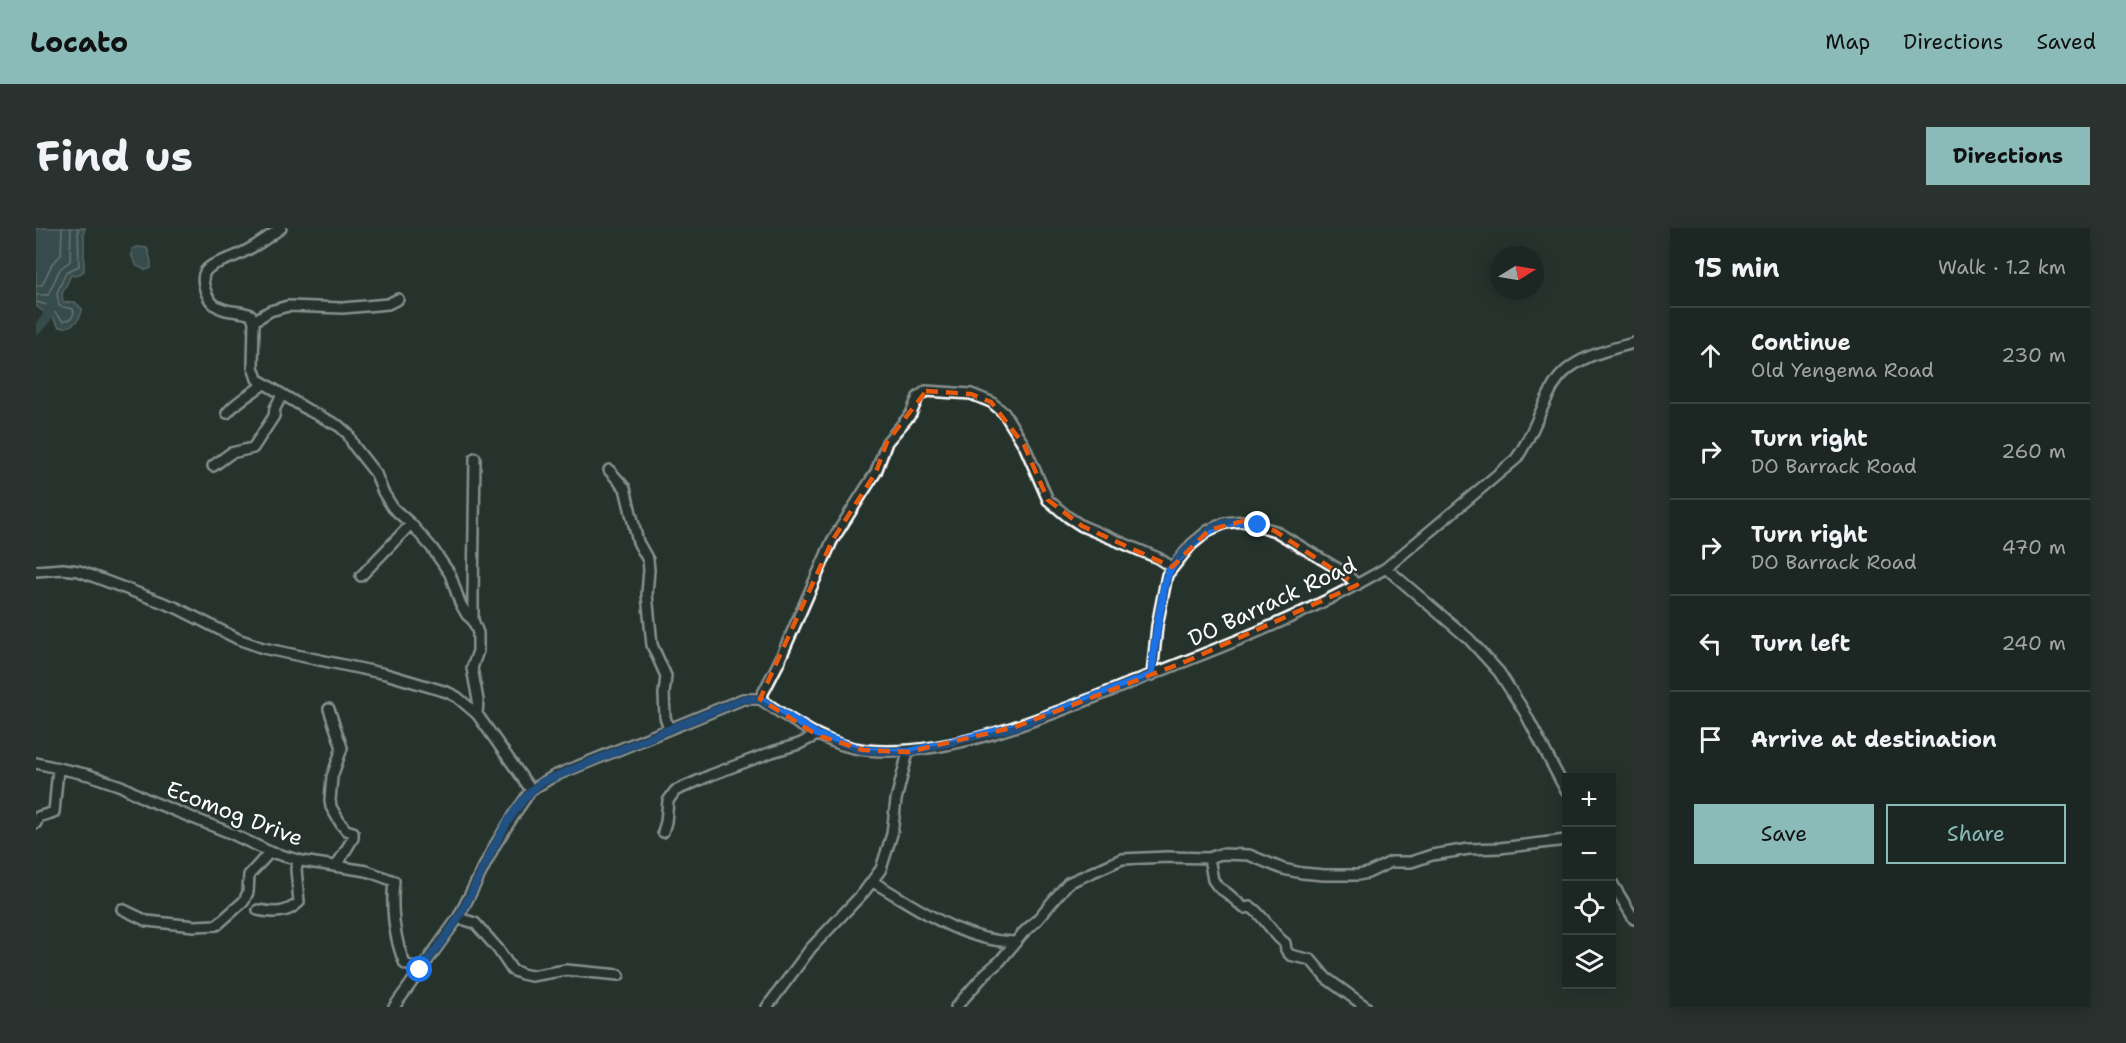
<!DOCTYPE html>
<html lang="en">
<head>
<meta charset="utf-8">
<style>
	:root { --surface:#1c2622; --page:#29322f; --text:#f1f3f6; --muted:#a0a5a5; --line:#3a4340; --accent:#8bbbb9 }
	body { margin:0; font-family:"Shantell Sans",sans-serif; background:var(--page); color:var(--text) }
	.controls { position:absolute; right:18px; bottom:18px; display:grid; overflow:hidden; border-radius:0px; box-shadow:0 3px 15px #0003 }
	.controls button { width:54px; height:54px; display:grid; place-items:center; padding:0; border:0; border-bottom:2px solid var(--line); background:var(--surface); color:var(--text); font:30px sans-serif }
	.compass { position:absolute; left:1454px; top:18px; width:54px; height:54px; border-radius:50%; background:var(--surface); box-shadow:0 3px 15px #0003; rotate:79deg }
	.stop { position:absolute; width:18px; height:18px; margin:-14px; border:4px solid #1a73e8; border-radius:50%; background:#fff }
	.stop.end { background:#1a73e8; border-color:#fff; box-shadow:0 2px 6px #0008 }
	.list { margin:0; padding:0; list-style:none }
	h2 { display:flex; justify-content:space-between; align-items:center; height:78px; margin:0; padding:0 24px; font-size:26px }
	h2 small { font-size:20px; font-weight:400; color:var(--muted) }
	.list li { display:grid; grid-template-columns:39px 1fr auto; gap:18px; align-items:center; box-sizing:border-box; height:96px; padding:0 24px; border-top:2px solid var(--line) }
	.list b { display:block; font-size:22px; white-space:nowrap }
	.list p { margin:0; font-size:20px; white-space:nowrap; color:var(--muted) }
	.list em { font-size:20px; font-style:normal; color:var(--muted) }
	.actions { display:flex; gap:12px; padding:18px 24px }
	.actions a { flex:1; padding:14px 0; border:2px solid var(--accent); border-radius:0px; text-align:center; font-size:21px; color:var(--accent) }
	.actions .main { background:var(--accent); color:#111 }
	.icon { flex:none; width:33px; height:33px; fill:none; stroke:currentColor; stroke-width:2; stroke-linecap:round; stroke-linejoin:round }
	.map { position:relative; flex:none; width:1598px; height:779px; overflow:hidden; border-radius:0px }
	header { display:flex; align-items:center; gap:36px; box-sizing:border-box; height:84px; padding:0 30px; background:var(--accent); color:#111 }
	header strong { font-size:28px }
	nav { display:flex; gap:33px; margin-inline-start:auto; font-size:21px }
	.intro { display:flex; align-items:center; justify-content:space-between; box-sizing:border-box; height:144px; padding:0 36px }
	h1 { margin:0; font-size:42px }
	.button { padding:15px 27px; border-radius:0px; background:var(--accent); color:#111; font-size:21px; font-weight:700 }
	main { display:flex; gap:36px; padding:0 36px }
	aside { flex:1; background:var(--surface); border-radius:0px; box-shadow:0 3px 15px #0003 }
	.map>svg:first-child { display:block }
	.water { fill:#4b6971; stroke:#93a5aa; stroke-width:1.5 }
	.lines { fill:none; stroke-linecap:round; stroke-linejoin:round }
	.shore { stroke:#b7c3c6; stroke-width:1.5 }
	.river { stroke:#4b6971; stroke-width:10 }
	.minor-casing { stroke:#fff; stroke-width:14 }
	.minor { stroke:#26332d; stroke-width:9 }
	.route { stroke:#1a73e8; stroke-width:8 }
	.marked { fill:none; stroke:#e8590c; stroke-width:4.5; stroke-dasharray:12 8; stroke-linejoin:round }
	.labels { text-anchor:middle; stroke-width:4.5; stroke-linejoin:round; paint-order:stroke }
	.street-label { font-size:22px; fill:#fff; stroke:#26332d }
</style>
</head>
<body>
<header>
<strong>Locato</strong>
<nav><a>Map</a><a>Directions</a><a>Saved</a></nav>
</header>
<div class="intro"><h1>Find us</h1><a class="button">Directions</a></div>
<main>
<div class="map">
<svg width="1598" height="779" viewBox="0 0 1598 779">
	<rect width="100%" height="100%" fill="#26332d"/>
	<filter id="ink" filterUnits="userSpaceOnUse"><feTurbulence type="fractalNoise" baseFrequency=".0167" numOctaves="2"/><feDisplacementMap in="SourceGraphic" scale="12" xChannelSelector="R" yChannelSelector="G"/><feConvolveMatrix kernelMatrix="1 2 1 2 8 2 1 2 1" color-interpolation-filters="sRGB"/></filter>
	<g filter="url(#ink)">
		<path class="water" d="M 0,0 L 50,0 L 48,1 L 48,43 L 40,48 L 35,47 L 26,66 L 27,75 L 39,74 L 46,81 C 45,93 34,101 23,99 L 17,90 L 0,78 Z
			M 102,19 L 111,20 L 115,33 L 115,40 L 110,42 L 101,38 L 96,29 L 96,21 Z"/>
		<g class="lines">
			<path class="shore" d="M 0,58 L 6,57 L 16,36 L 25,27 L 26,0
				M 0,67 L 12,67 L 24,41 L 34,33 L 35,0
				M 0,74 L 11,77 L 27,93 L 35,91 L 38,85 L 37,81 L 23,78 L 21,65 L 30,44 L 43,38 L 42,0"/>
			<path class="river" d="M 0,102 L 10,91 L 17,74"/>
			<defs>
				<path id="minor" d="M 245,0 C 227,13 210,25 189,32 C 182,35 173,37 169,44 C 164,52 171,72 179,77 C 189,85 203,82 215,87 L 218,93 L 217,139 L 221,151 L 272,182 L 303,198 L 312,206 L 318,218 L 340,246 L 347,264 L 357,280 L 375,296 L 396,320 L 414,346 L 424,375 L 431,387 L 437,392
					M 218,93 L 234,83 L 252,78 L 307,80 L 352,76 L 362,71
					M 191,185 C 202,172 215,166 228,156
					M 439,230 L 437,367 L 437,392 L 442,405 L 442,423 L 436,440 L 442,472 L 441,486
					M 177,238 L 195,225 L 217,220 L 238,188 L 239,180 L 246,167
					M 573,242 L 589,260 L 602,314 L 612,332 L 613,342 L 611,366 L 616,417 L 630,448 L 628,466 L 629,489 L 633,501
					M 1350,340 L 1480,231 C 1498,206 1503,182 1518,157 C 1533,130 1571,122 1598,115
					M 0,343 L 27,341 L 43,343 L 141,380 L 202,411 L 227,420 L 350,446 L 411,464 L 421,469 L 441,486 L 495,562
					M 325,348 L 375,296
					M 1116,447 L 1121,398 L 1131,347 L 1155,317 L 1173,302 L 1189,295 L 1207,293 L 1239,303 L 1309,345 L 1321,357
					M 724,471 L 742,436 L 796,313 L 840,244 L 851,214 L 875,186 L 882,169 L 890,163 L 935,166 L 955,174 L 968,185 L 988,217 L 1012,272 L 1032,289 L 1046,298 L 1122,330 L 1136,339
					M 293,481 L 306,520 L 296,549 L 294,572 L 295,579 L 305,596 L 310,602 L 317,604 L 317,610 L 301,637
					M 0,535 L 53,547 L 85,558 L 112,572 L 192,604 L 234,624 L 266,633 L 331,643 L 358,653 C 355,680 358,711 369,736 L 385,742
					M 0,595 L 2,589 L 18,584 L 22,541
					M 627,604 L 630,594 L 632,573 L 639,563 L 675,547 L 736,524 L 763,516 L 781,507
					M 1173,630 L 1177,652 L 1182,659 L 1191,665 L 1208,680 L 1215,679 C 1229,689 1238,708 1249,715 L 1250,722 L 1254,727 L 1275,732 L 1290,750 L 1330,779
					M 837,654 C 881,679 925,713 978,714
					M 1576,655 L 1598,691
					M 86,681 L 111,693 L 158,698 L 181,697 L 208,673 L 212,664 L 213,647 L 234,624
					M 222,682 C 238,685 251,686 263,674 L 260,641 L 263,632
					M 422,690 L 439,695 L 462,721 L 476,742 L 486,746 L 495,748 L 530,742 L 583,747
					M 358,779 L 422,690 L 459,617 L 482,581 L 495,562 L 518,548 L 707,471 L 724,471 C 756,492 790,518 830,522 C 920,531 1030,480 1114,447 C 1194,416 1276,384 1350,340 L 1433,411 L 1463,444 L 1488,483 L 1530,563
					M 731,779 L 775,720 L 828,664 L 845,641 L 856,606 L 860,572 L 872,524
					M 920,779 L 950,745 L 964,733 L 987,705 L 1001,692 L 1032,655 L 1086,631 L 1131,629 L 1173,630 L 1185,626 L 1213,627 L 1247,641 L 1266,645 L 1288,647 L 1322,647 L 1332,645 L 1355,634 L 1375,634 L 1396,627 L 1433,621 L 1464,620 L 1530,612"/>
			</defs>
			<use href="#minor" class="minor-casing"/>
			<use href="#minor" class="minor"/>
		</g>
	</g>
	<g class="lines" filter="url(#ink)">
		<path class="route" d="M 384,742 C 397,725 411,708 422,690 C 446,650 468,581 506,554 L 707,471 L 724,471 L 781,507 L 827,522 L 873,524 L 979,499 L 1116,447 C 1117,422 1121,398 1126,373 C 1127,364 1128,354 1132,346 C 1141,328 1170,300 1190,295 C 1201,292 1211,294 1222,297"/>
	</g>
	<path d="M0 0H1598V779H0ZM 890,163 L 935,166 L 955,174 L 988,217 L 1012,272 L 1046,298 L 1136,339 L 1173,302 L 1207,293 L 1239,303 L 1321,357 L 1151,433 L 979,499 L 872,524 L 827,522 L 781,507 L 724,471 L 796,313 L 840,244 L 851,214 Z" fill="#26332d" fill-opacity=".55" fill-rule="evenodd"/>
	<path class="marked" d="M 890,163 L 935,166 L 955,174 L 988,217 L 1012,272 L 1046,298 L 1136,339 L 1173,302 L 1207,293 L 1239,303 L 1321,357 L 1151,433 L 979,499 L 872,524 L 827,522 L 781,507 L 724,471 L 796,313 L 840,244 L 851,214 Z"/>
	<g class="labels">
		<g class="street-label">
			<text transform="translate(1236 373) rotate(-25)" y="8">DO Barrack Road</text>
			<text transform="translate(199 585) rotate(21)" y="8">Ecomog Drive</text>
		</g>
	</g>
</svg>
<div class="controls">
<button>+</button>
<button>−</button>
<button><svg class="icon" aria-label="locate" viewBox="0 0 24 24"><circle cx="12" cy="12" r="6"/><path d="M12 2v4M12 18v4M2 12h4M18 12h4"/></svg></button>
<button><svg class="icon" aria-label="layers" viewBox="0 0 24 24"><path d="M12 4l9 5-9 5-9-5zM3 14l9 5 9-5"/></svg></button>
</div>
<svg class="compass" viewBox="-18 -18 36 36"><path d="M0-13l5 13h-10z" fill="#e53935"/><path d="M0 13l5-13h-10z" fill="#a0a5a5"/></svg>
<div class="stop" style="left:384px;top:742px"></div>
<div class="stop end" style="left:1222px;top:297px"></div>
</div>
<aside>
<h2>15 min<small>Walk · 1.2 km</small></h2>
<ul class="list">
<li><svg class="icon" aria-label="ahead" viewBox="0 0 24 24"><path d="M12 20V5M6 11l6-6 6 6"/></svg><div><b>Continue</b><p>Old Yengema Road</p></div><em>230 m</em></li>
<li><svg class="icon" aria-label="right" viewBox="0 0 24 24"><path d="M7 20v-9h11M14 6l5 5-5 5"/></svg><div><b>Turn right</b><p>DO Barrack Road</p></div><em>260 m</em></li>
<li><svg class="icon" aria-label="right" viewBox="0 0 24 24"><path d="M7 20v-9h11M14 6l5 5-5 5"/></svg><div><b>Turn right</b><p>DO Barrack Road</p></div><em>470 m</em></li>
<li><svg class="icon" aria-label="left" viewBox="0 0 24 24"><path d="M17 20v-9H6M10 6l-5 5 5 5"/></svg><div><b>Turn left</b></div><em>240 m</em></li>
<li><svg class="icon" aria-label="arrive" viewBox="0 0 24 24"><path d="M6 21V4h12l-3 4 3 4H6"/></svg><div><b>Arrive at destination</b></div></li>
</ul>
<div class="actions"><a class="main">Save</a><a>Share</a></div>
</aside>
</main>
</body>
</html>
